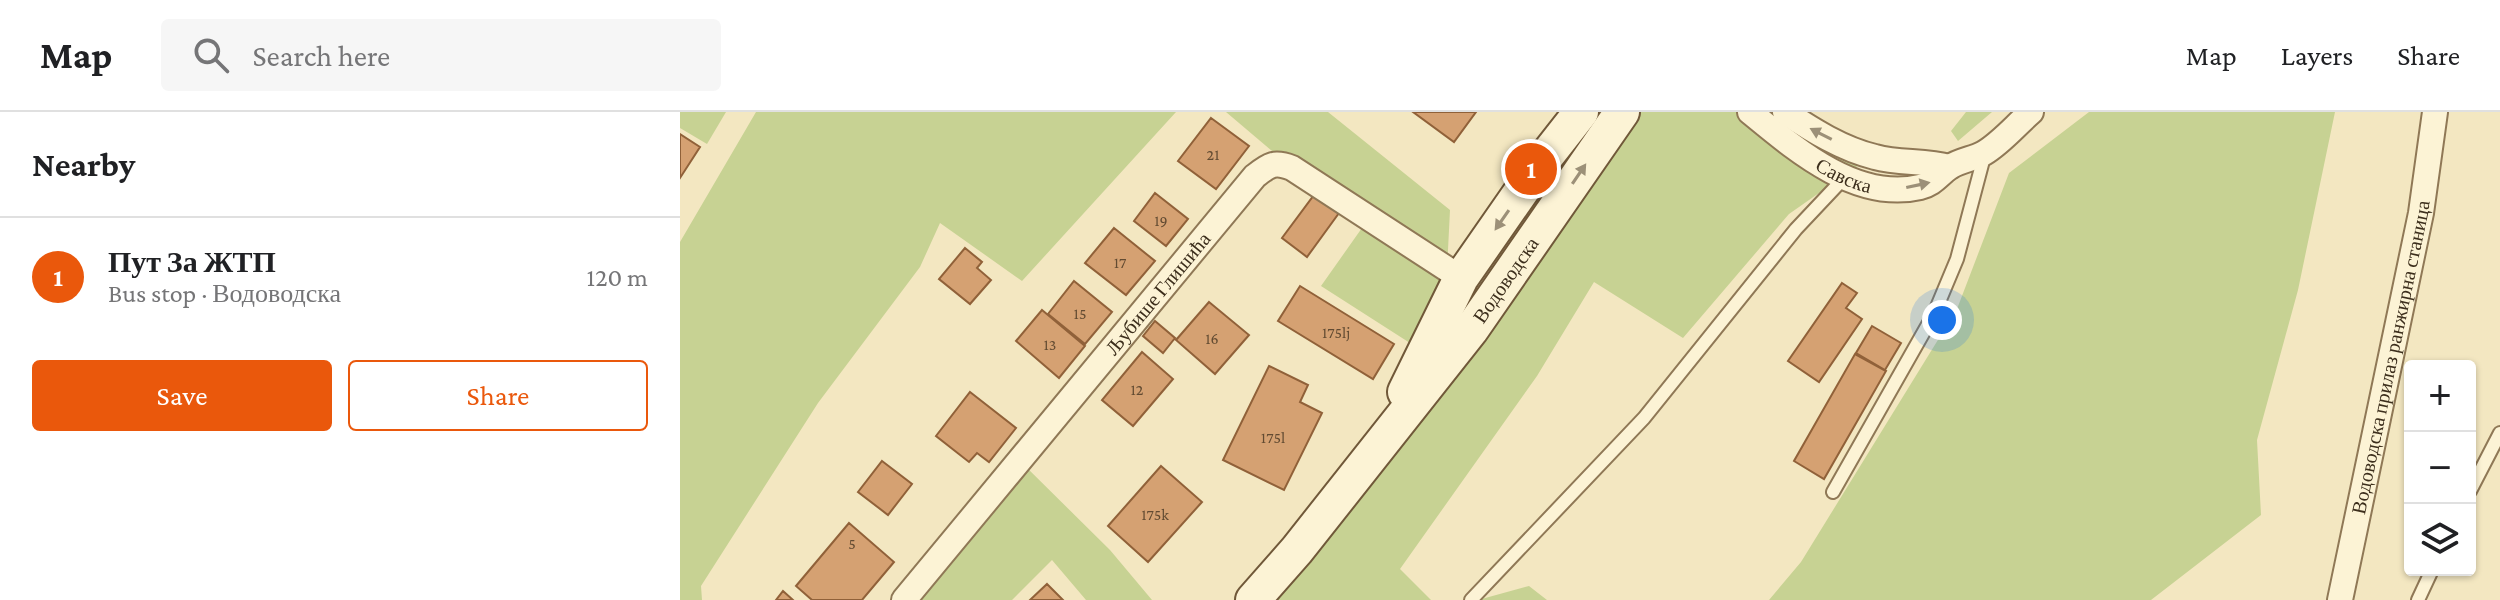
<!DOCTYPE html>
<html lang="en">
<head>
<meta charset="utf-8">
<style>
	:root { --surface:#fff; --page:#f6f6f6; --text:#202124; --muted:#757577; --line:#e0e0e0; --accent:#ea580c }
	body { margin:0; font-family:"Crimson Pro",serif; background:var(--page); color:var(--text) }
	.controls { position:absolute; right:24px; bottom:24px; display:grid; overflow:hidden; border-radius:8px; box-shadow:0 2px 6px #0004 }
	.controls button { width:72px; height:72px; display:grid; place-items:center; padding:0; border:0; border-bottom:2px solid var(--line); background:var(--surface); color:var(--text); font:40px sans-serif }
	.you { position:absolute; left:1262px; top:208px; width:28px; height:28px; margin:-20px; border:6px solid #fff; border-radius:50%; background:#1a73e8; box-shadow:0 0 0 12px #1a73e833 }
	.badge { display:grid; place-items:center; width:52px; height:52px; border-radius:50%; background:var(--accent); color:#fff; font-size:26px; font-weight:700 }
	.pin { position:absolute; translate:-50% -50%; border:4px solid #fff; box-shadow:0 2px 8px #0006 }
	.list { margin:0; padding:0; list-style:none }
	h2 { display:flex; justify-content:space-between; align-items:center; height:104px; margin:0; padding:0 32px; font-size:34px }
	h2 small { font-size:26px; font-weight:400; color:var(--muted) }
	.list li { display:grid; grid-template-columns:52px 1fr auto; gap:24px; align-items:center; box-sizing:border-box; height:120px; padding:0 32px; border-top:2px solid var(--line) }
	.list b { display:block; font-size:30px; white-space:nowrap }
	.list p { margin:0; font-size:26px; white-space:nowrap; color:var(--muted) }
	.list em { font-size:26px; font-style:normal; color:var(--muted) }
	.actions { display:flex; gap:16px; padding:24px 32px }
	.actions a { flex:1; padding:18px 0; border:2px solid var(--accent); border-radius:8px; text-align:center; font-size:28px; color:var(--accent) }
	.actions .main { background:var(--accent); color:#fff }
	.icon { flex:none; width:44px; height:44px; fill:none; stroke:currentColor; stroke-width:2; stroke-linecap:round; stroke-linejoin:round }
	.map { position:relative; flex:none; width:1820px; height:488px; overflow:hidden }
	header { display:flex; align-items:center; gap:48px; box-sizing:border-box; height:112px; padding:0 40px; background:var(--surface); border-bottom:2px solid var(--line) }
	header strong { font-size:38px }
	nav { display:flex; gap:44px; margin-inline-start:auto; font-size:28px }
	.search { width:560px; height:72px; background:var(--page); display:flex; align-items:center; gap:20px; box-sizing:border-box; padding:0 28px; border-radius:8px; color:var(--muted); font-size:30px }
	main { display:flex }
	aside { flex:1; background:var(--surface) }
	.map>svg:first-child { display:block }
	.green { fill:#c7d293 }
	.building { fill:#d5a172; stroke:#906139; stroke-width:2 }
	.lines { fill:none; stroke-linecap:round; stroke-linejoin:round }
	.service-casing { stroke:#8f7856; stroke-width:16 }
	.minor-casing { stroke:#8f7856; stroke-width:28 }
	.secondary-casing { stroke:#705839; stroke-width:38 }
	.service { stroke:#fcf3d5; stroke-width:12 }
	.minor { stroke:#fcf3d5; stroke-width:24 }
	.secondary { stroke:#fcf3d5; stroke-width:34 }
	.oneway { fill:#9c9078 }
	.labels { text-anchor:middle; stroke-width:6; stroke-linejoin:round; paint-order:stroke }
	.number-label { font-size:16px; fill:#624b32 }
	.street-label { font-size:20px; fill:#3c2e1c; stroke:#f9f0d1 }
</style>
</head>
<body>
<header>
<strong>Map</strong>
<div class="search"><svg class="icon" aria-label="search" viewBox="0 0 24 24"><circle cx="10" cy="10" r="6"/><path d="M15 15l6 6"/></svg>Search here</div>
<nav><a>Map</a><a>Layers</a><a>Share</a></nav>
</header>
<main>
<aside>
<h2>Nearby<small></small></h2>
<ul class="list">
<li><span class="badge">1</span><div><b>Пут За ЖТП</b><p>Bus stop · Водоводска</p></div><em>120 m</em></li>
</ul>
<div class="actions"><a class="main">Save</a><a>Share</a></div>
</aside>
<div class="map">
<svg width="1820" height="488" viewBox="0 0 1820 488">
	<rect width="100%" height="100%" fill="#f3e7c1"/>
	<path class="green" d="M 0,0 L 46,0 L 27,32 L 0,16 Z
		M 76,0 L 496,0 L 342,169 L 260,111 L 240,155 L 138,291 L 21,474 L 22,488 L 0,488 L 0,130 Z
		M 546,0 L 648,0 L 770,98 L 767,158 L 744,240 L 641,174 L 689,106 L 612,56 Z
		M 942,0 L 1097,0 L 1179,53 L 1109,102 L 1003,226 L 914,170 L 857,264 L 720,457 L 751,488 L 573,488 Z
		M 1286,0 L 1312,0 L 1278,29 L 1271,19 Z
		M 1409,0 L 1655,0 L 1618,178 L 1577,328 L 1581,403 L 1471,488 L 1089,488 L 1121,450 L 1277,197 L 1329,61 Z
		M 339,348 L 430,438 L 472,488 L 406,488 L 372,448 L 332,488 L 225,488 Z
		M 849,474 L 867,488 L 798,488 Z"/>
	<path class="building" d="M 733,0 L 796,0 L 774,30 Z
		M 531,6 L 569,34 L 536,77 L 498,49 Z
		M 0,22 L 20,35 L 0,66 Z
		M 475,81 L 508,107 L 486,134 L 454,109 Z
		M 634,83 L 659,101 L 627,145 L 602,126 Z
		M 434,116 L 475,149 L 446,183 L 405,151 Z
		M 285,136 L 302,150 L 297,156 L 311,168 L 290,192 L 259,167 Z
		M 394,169 L 432,200 L 405,232 L 368,202 Z
		M 1162,171 L 1177,181 L 1166,196 L 1182,207 L 1139,270 L 1108,249 Z
		M 620,174 L 714,232 L 693,267 L 598,209 Z
		M 529,190 L 569,223 L 535,262 L 496,228 Z
		M 362,198 L 405,234 L 379,266 L 336,229 Z
		M 475,209 L 495,226 L 483,241 L 463,224 Z
		M 1192,214 L 1221,231 L 1205,258 L 1176,241 Z
		M 462,240 L 493,267 L 453,314 L 422,288 Z
		M 1175,242 L 1206,259 L 1144,367 L 1114,349 Z
		M 589,254 L 628,273 L 620,290 L 642,301 L 604,378 L 543,348 Z
		M 290,280 L 336,316 L 309,350 L 297,341 L 289,350 L 256,324 Z
		M 202,349 L 232,372 L 208,403 L 178,380 Z
		M 481,354 L 522,390 L 468,450 L 428,414 Z
		M 169,411 L 214,450 L 182,488 L 132,488 L 116,474 Z
		M 367,472 L 383,488 L 350,488 Z
		M 103,479 L 113,488 L 96,488 Z"/>
	<g class="lines">
		<defs>
			<path id="service" d="M 1790,379 L 1820,321
				M 1153,380 L 1254,202 L 1277,147 L 1305,41
				M 791,488 L 964,306 L 1116,117 L 1165,65
				M 1738,488 L 1752,458"/>
			<g id="minor">
				<path id="s1" d="M 1070,0 C 1115,37 1176,90 1240,75 C 1254,72 1259,62 1270,55 C 1280,48 1294,47 1304,41 C 1321,31 1336,13 1351,0"/>
				<path d="M 1105,0 C 1132,18 1162,37 1195,45 C 1219,52 1245,48 1269,55"/>
				<path id="s2" d="M 224,488 L 575,64 C 589,53 594,49 612,56 L 781,166"/>
				<path id="s3" d="M 1660,488 L 1741,101 L 1755,0"/>
			</g>
			<g id="secondary">
				<path d="M 725,280 L 781,166 L 861,51 L 901,0"/>
				<path id="s4" d="M 573,488 L 617,438 L 791,218 L 942,0"/>
			</g>
		</defs>
		<use href="#service" class="service-casing"/>
		<use href="#minor" class="minor-casing"/>
		<use href="#secondary" class="secondary-casing"/>
		<use href="#service" class="service"/>
		<use href="#minor" class="minor"/>
		<use href="#secondary" class="secondary"/>
	</g>
	<defs><path id="oneway-solid" d="M-6-.8H1V-3.2L6.5 0L1 3.2V.8H-6Z" transform="scale(2)"/></defs>
	<g class="oneway">
		<use href="#oneway-solid" transform="translate(1141 22) rotate(-153)"/>
		<use href="#oneway-solid" transform="translate(899 62) rotate(-56)"/>
		<use href="#oneway-solid" transform="translate(1238 73) rotate(-12)"/>
		<use href="#oneway-solid" transform="translate(822 108) rotate(125)"/>
	</g>
	<g class="labels">
		<g class="number-label">
			<text x="533" y="48">21</text>
			<text x="481" y="114">19</text>
			<text x="440" y="156">17</text>
			<text x="400" y="207">15</text>
			<text x="656" y="226">175lj</text>
			<text x="532" y="232">16</text>
			<text x="370" y="238">13</text>
			<text x="457" y="283">12</text>
			<text x="593" y="331">175l</text>
			<text x="475" y="408">175k</text>
			<text x="172" y="437">5</text>
		</g>
		<g class="street-label">
			<text dy="7" stroke="none"><textPath href="#s1" startOffset="114">Савска</textPath></text>
			<text dy="7" stroke="none"><textPath href="#s4" startOffset="408">Водоводска</textPath></text>
			<text dy="7" stroke="none"><textPath href="#s2" startOffset="398">Љубише Глишића</textPath></text>
			<text dy="7" stroke="none"><textPath href="#s3" startOffset="248">Водоводска прилаз ранжирна станица</textPath></text>
		</g>
	</g>
</svg>
<div class="controls">
<button>+</button>
<button>−</button>
<button><svg class="icon" aria-label="layers" viewBox="0 0 24 24"><path d="M12 4l9 5-9 5-9-5zM3 14l9 5 9-5"/></svg></button>
</div>
<div class="you"></div>
<div class="pin badge" style="left:851px;top:57px">1</div>
</div>
</main>
</body>
</html>
